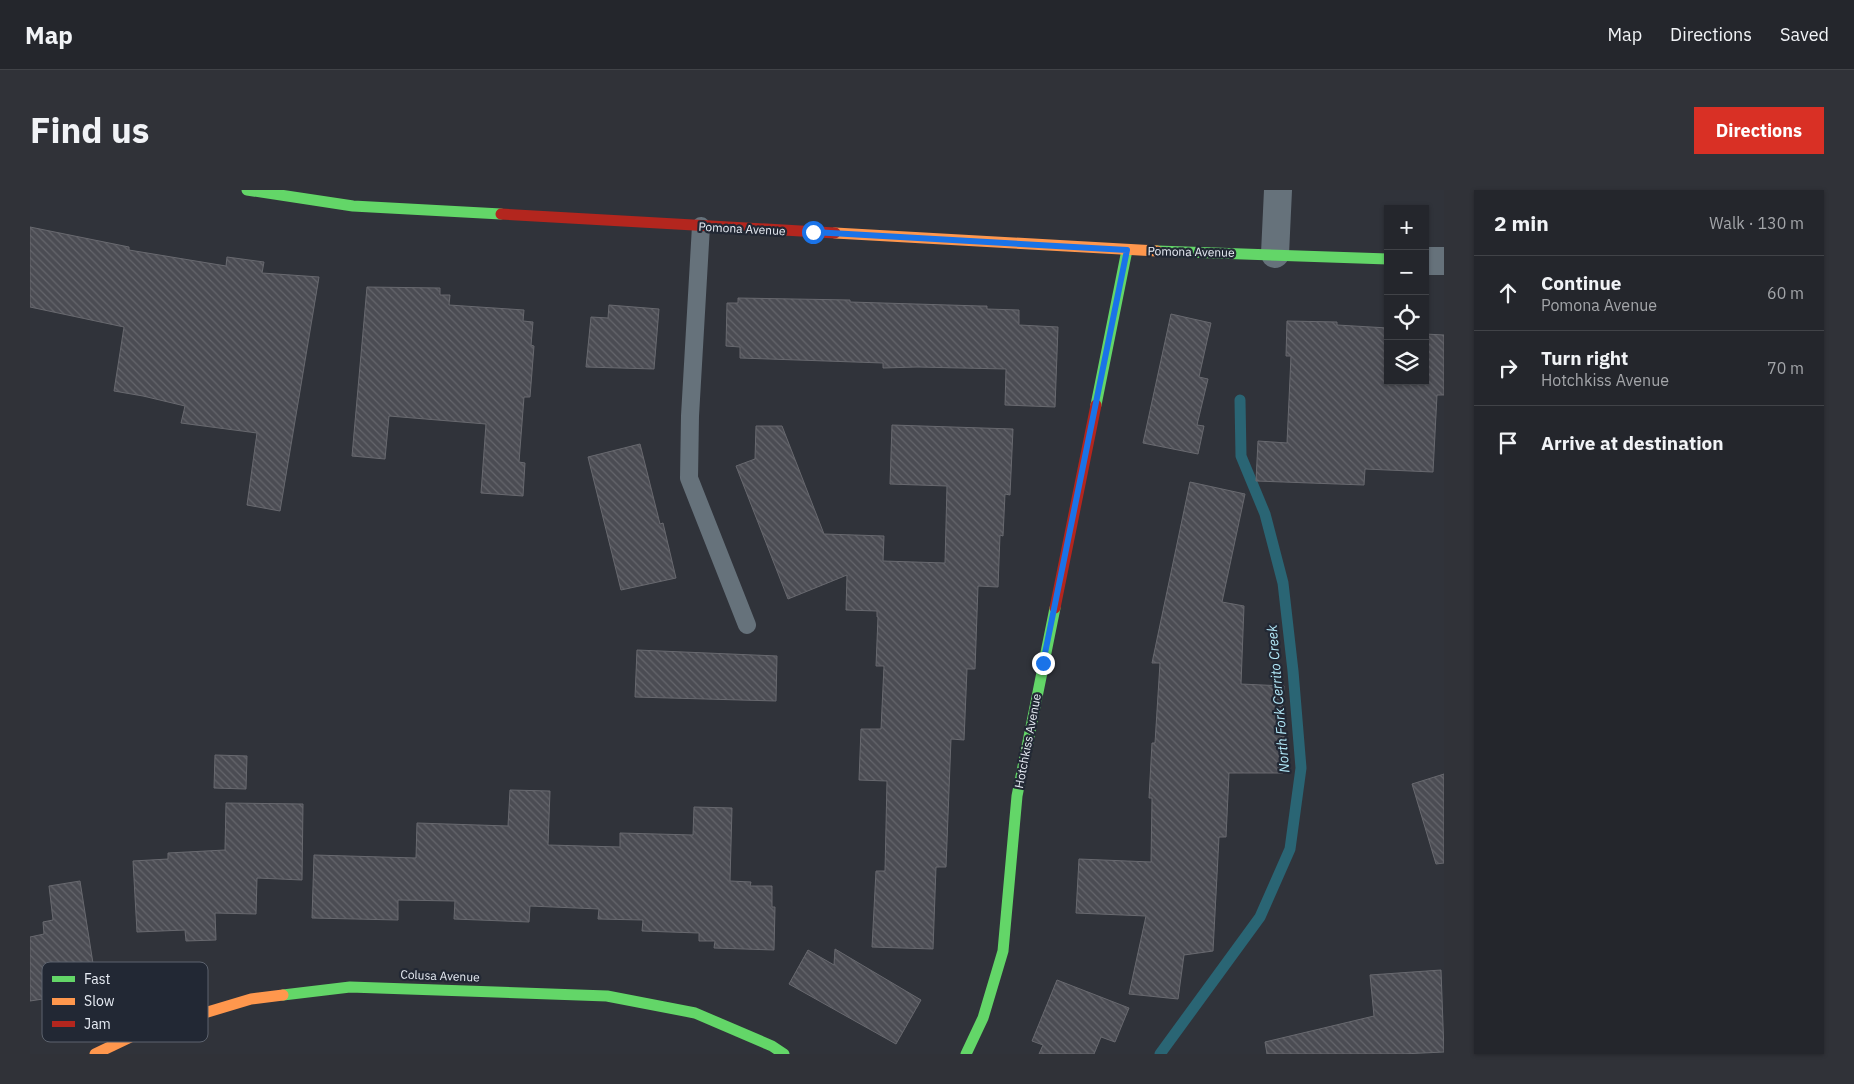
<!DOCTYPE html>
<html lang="en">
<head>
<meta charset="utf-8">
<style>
	:root { --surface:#24262c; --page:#303238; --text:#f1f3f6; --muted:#a3a5a9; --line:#414348; --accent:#d93025 }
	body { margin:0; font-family:"IBM Plex Sans",sans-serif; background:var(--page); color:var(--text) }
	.controls { position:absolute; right:15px; top:15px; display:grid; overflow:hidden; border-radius:0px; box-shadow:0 1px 4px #0004 }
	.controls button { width:45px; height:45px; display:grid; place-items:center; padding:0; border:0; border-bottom:1px solid var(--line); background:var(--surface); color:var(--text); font:25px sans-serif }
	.stop { position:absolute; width:15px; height:15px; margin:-11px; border:4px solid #1a73e8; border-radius:50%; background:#fff }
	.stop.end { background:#1a73e8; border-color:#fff; box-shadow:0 1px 5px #0008 }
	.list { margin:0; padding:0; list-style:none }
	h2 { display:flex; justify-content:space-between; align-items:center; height:65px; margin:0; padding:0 20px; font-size:21px }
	h2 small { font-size:16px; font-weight:400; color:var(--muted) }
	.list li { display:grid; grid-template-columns:32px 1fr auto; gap:15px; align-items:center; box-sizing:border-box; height:75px; padding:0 20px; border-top:1px solid var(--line) }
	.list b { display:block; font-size:19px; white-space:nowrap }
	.list p { margin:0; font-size:16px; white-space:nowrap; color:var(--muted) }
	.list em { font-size:16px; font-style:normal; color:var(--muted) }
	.icon { flex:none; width:28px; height:28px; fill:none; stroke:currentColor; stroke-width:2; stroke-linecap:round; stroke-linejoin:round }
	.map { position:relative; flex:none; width:1414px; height:864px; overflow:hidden; border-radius:0px }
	header { display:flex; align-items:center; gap:30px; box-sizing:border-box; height:70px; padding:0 25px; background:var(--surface); border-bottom:1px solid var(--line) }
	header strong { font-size:24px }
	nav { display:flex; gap:28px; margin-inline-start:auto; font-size:18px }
	.intro { display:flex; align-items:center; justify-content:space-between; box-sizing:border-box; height:120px; padding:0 30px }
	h1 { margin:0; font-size:35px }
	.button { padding:12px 22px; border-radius:0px; background:var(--accent); color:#fff; font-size:18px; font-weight:700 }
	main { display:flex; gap:30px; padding:0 30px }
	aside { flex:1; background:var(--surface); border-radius:0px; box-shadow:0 1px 4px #0004 }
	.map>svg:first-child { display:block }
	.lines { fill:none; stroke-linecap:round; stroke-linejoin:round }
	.stream { stroke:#2a6574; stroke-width:11 }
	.building { fill:url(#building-back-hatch); stroke:#68696f }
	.lane { stroke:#66727b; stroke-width:18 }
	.street { stroke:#66727b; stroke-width:28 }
	.fast { stroke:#63d668; stroke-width:11 }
	.slow { stroke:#ff974d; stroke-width:11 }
	.jam { stroke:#b3261e; stroke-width:11 }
	.route { stroke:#1a73e8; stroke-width:6 }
	.labels { text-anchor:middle; stroke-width:4.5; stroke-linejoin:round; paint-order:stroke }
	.street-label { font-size:12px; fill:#e8edf5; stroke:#222834 }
	.water-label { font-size:14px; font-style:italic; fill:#b3eafa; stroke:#222834 }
	.key { fill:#222834; stroke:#5d636e; stroke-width:1 }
	.key-label { font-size:14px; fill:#e8edf5 }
</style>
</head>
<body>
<header>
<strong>Map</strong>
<nav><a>Map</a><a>Directions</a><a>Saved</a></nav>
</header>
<div class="intro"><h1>Find us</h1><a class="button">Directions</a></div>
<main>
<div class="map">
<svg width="1414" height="864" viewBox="0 0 1414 864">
	<defs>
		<pattern id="building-back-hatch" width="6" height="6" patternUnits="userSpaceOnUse" patternTransform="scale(1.25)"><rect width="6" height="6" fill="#4b4c53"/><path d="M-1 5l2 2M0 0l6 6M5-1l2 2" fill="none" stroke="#65666c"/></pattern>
	</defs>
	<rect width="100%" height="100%" fill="#30333a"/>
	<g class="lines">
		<path class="stream" d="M 1130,864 L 1230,727 L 1260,659 L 1271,578 L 1263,481 L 1253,393 L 1235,324 L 1211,266 L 1210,210"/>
	</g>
	<path class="building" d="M 0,37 L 99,57 L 99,60 L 196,76 L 197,67 L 234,72 L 232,83 L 289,87 L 250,321 L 217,315 L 227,243 L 151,233 L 155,216 L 113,206 L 84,201 L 94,137 L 0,117 Z
		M 337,97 L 410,98 L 410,105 L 420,105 L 419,115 L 494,120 L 493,131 L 503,132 L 501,155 L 504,156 L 500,207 L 494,207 L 489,272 L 495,273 L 493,306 L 451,303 L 456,234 L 359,226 L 355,269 L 322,266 Z
		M 708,108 L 820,110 L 820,112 L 951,116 L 957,116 L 957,119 L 989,120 L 989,135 L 1028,137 L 1025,217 L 975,215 L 976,179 L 887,177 L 853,178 L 853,173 L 710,168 L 710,157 L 696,156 L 697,113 L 708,113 Z
		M 579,115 L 629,119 L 624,179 L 556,177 L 561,127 L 578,128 Z
		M 1141,124 L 1181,133 L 1169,187 L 1178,189 L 1167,235 L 1174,236 L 1168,264 L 1113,253 Z
		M 1257,131 L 1307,132 L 1307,135 L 1358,138 L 1358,191 L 1395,191 L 1395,144 L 1414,145 L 1414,205 L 1407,205 L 1403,282 L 1335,279 L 1334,295 L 1226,291 L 1228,251 L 1257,253 L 1261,166 L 1256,166 Z
		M 862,235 L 983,239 L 980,305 L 975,304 L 973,346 L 970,345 L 968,397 L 948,396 L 945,479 L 937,479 L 934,550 L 921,549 L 916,677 L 906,677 L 903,759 L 842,757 L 846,681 L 855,681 L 857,591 L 829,590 L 831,539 L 851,539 L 854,476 L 846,476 L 848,427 L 847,427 L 847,421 L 816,420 L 817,385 L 758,409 L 706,276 L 725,269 L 726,236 L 752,236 L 794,344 L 854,346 L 853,371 L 915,373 L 917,296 L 860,294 Z
		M 610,254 L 630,334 L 633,333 L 646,388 L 591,400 L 558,267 Z
		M 1160,292 L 1215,304 L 1192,412 L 1214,416 L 1211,494 L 1254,496 L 1250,546 L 1254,546 L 1253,583 L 1199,583 L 1196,647 L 1189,647 L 1183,761 L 1154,765 L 1148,809 L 1099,804 L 1116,726 L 1046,723 L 1049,669 L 1121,672 L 1122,608 L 1119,608 L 1122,553 L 1125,553 L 1130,473 L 1122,473 Z
		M 607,460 L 747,466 L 746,511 L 605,507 Z
		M 185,565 L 217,566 L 216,599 L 184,598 Z
		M 1414,584 L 1414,673 L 1406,674 L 1382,594 Z
		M 480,600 L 520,601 L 518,655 L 590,657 L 590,643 L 663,645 L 664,617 L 702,618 L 700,691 L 721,692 L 720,696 L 742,696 L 742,717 L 745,717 L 744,760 L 684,758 L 685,751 L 669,751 L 669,743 L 612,741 L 613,730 L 568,729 L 569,719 L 500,716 L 499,732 L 424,729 L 425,711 L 368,710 L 368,730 L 282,728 L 284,665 L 386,668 L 387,633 L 478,636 Z
		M 196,613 L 273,614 L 272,690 L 227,688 L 226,724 L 185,723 L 186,750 L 156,751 L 155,740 L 107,742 L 103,671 L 138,669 L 138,663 L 195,660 Z
		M 50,691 L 65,786 L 50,788 L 52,803 L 0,811 L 0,747 L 14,744 L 13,732 L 23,730 L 19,696 Z
		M 805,759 L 891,810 L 866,854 L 759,794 L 778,760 L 804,775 Z
		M 1411,780 L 1414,862 L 1372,864 L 1237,864 L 1235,852 L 1344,826 L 1340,785 Z
		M 1027,790 L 1099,818 L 1085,852 L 1071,847 L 1064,864 L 1009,864 L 1013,855 L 1002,851 Z"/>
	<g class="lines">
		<path class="lane" d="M 671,36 L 660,226 L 659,288 L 717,435"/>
		<path class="street" d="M 1245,64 L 1248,0
			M 1395,71 L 1414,71"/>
		<path class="fast" d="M 217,0 L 323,16 L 471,24
			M 1127,61 L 1358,69
			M 1066,215 L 1097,60
			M 253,805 L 320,797 L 577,806 L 665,823 L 742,856 L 754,864
			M 936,864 L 953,828 L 973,761 L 987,606 L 1025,418"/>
		<path class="slow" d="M 805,43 L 1127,61
			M 65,864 L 111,842 L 221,809 L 253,805"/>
		<path class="jam" d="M 471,24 L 805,43
			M 1025,418 L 1066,215"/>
	</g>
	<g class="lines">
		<path class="route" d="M 783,42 L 1097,60 L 1013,473"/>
	</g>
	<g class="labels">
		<g class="street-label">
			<text transform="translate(712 39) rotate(3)" y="4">Pomona Avenue</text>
			<text transform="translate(1161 62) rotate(1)" y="4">Pomona Avenue</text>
			<text transform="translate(998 551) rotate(-79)" y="4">Hotchkiss Avenue</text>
			<text transform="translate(410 786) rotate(2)" y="4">Colusa Avenue</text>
		</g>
		<g class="water-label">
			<text transform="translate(1248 509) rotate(-95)" y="5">North Fork Cerrito Creek</text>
		</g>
	</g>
	<rect x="12" y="772" width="166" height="80" rx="8" class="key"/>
	<rect x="22" y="786" width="23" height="6" fill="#63d668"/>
	<rect x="22" y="808" width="23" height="7" fill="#ff974d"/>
	<rect x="22" y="831" width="23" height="6" fill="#b3261e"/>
	<g class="key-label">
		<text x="54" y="794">Fast</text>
		<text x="54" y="816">Slow</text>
		<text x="54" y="839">Jam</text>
	</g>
</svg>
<div class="controls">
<button>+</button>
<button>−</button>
<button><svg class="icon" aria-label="locate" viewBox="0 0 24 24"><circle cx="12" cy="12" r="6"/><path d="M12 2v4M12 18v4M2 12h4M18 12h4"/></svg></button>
<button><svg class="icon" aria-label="layers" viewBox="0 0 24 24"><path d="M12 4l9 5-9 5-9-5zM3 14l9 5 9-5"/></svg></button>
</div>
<div class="stop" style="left:783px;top:42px"></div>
<div class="stop end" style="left:1013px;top:473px"></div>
</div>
<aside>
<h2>2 min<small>Walk · 130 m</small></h2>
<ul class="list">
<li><svg class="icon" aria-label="ahead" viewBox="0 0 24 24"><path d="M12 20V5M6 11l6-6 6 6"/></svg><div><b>Continue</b><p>Pomona Avenue</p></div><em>60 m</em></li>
<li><svg class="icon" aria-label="right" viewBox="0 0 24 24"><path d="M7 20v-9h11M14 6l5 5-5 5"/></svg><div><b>Turn right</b><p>Hotchkiss Avenue</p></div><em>70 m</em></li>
<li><svg class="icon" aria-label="arrive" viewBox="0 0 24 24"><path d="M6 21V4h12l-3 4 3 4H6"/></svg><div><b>Arrive at destination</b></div></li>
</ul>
</aside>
</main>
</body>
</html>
